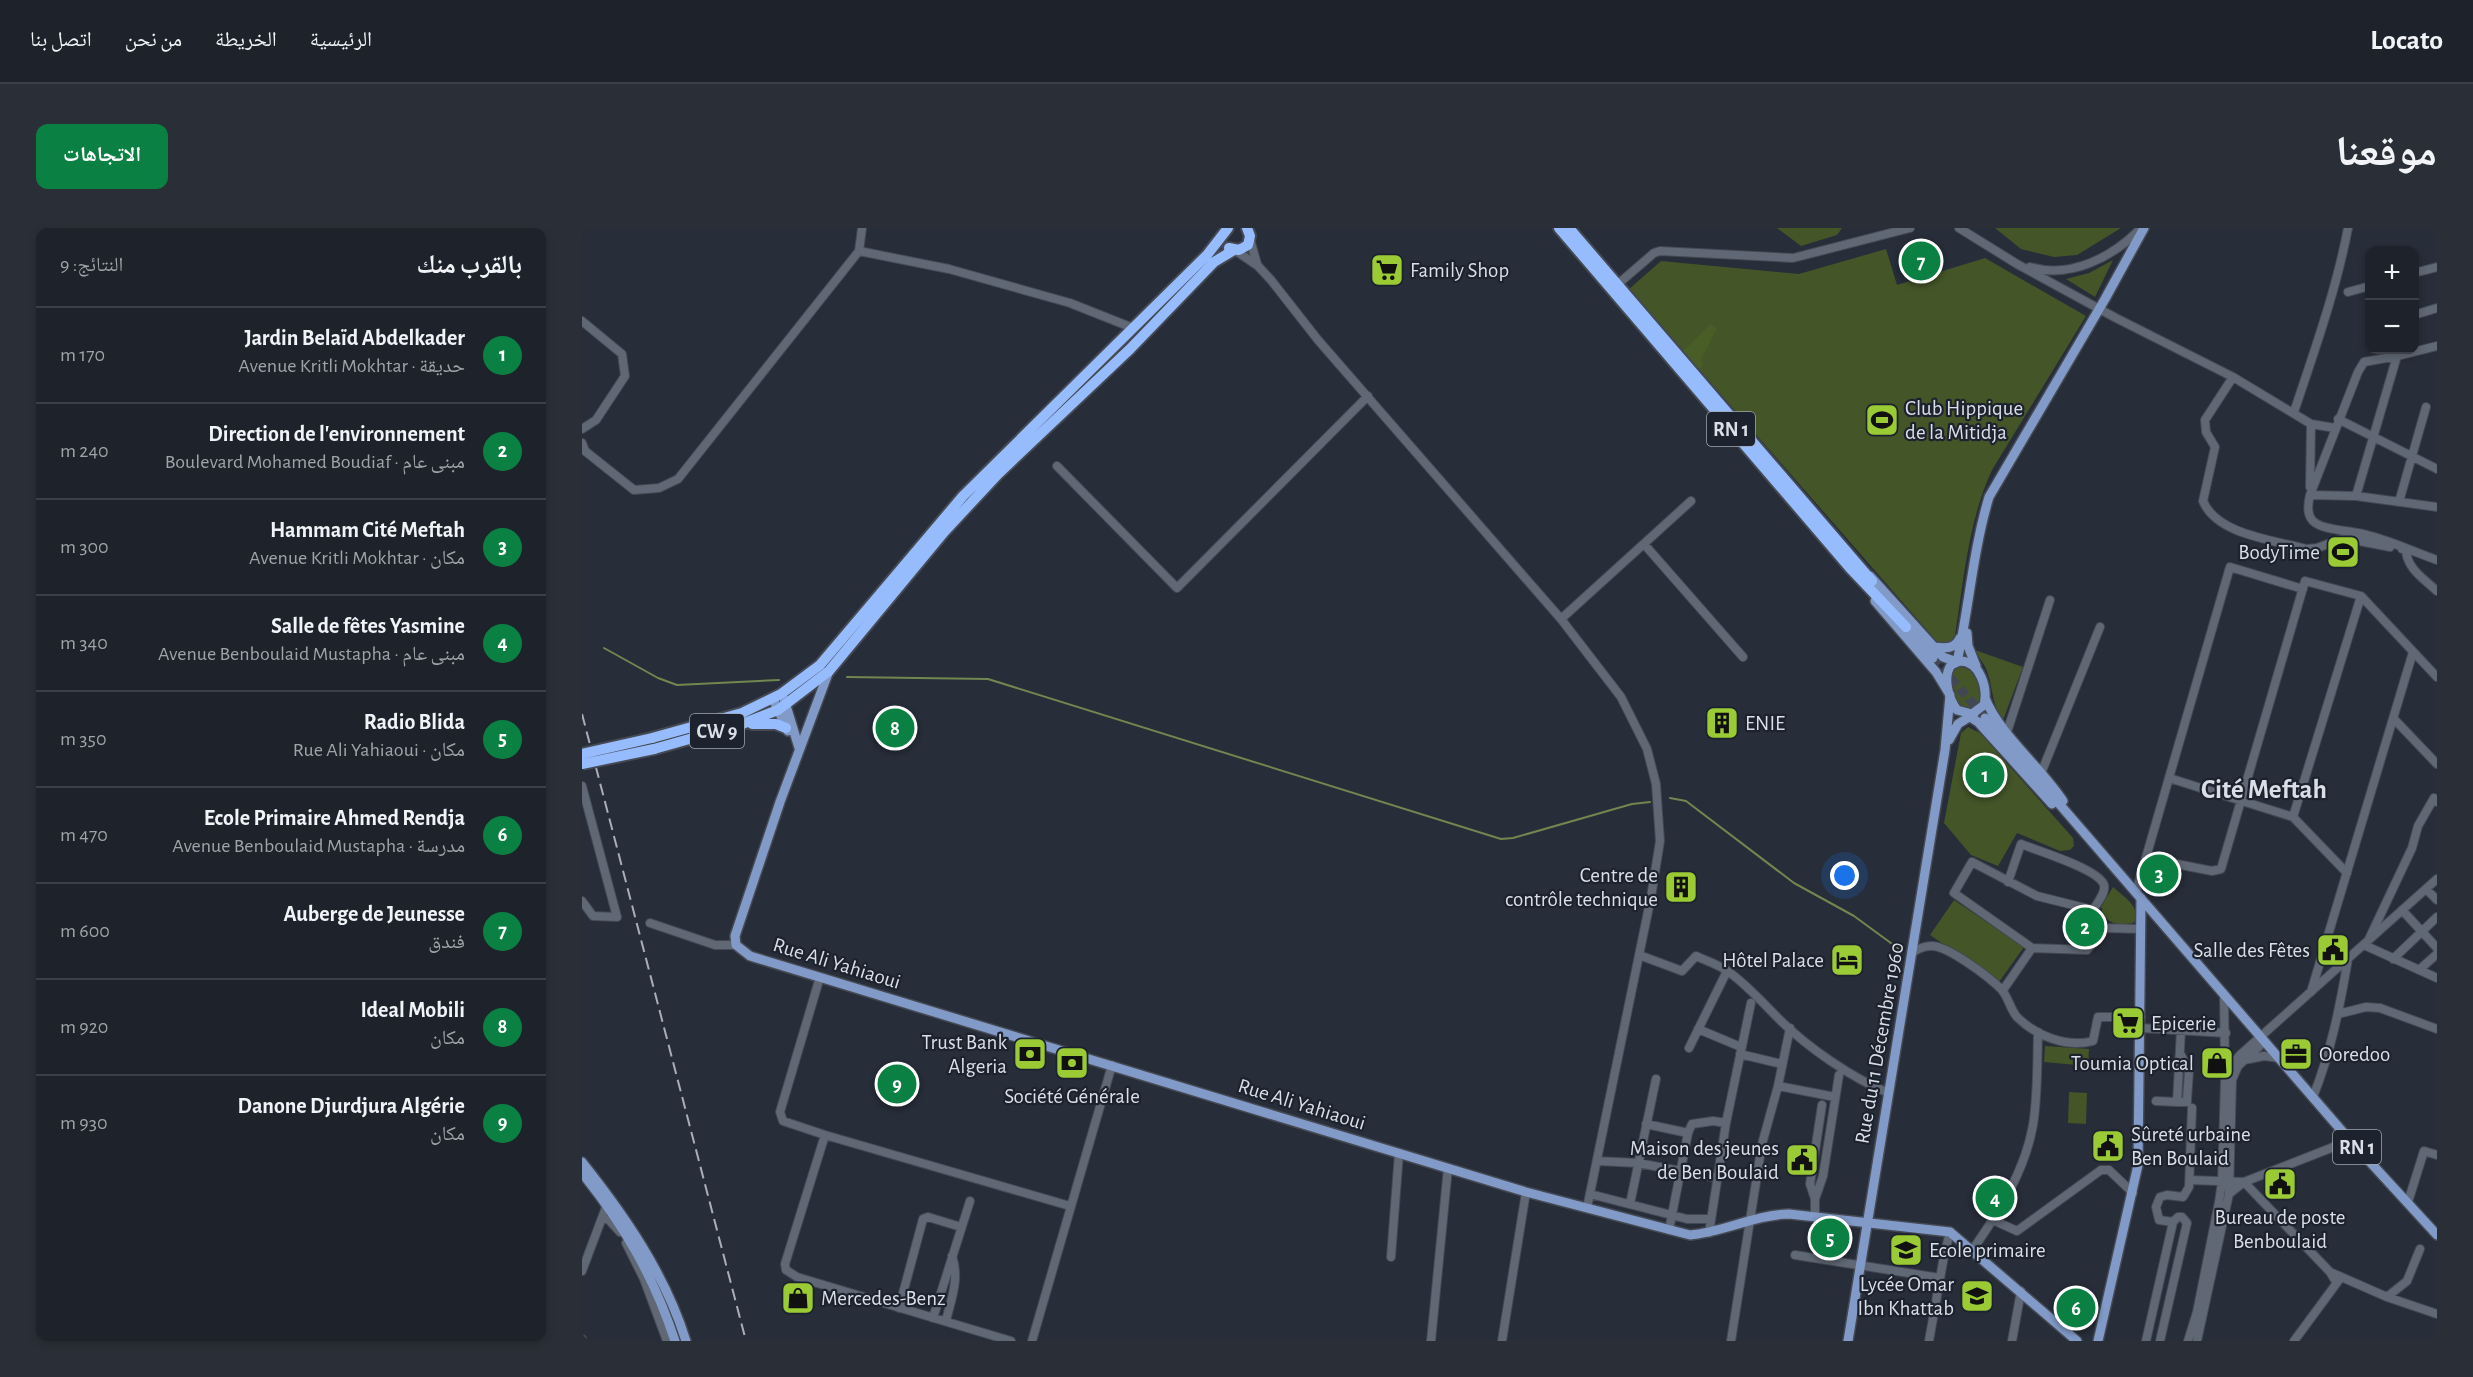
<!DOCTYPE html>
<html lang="ar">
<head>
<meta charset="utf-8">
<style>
	:root { --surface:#1d222b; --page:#2a2f37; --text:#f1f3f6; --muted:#a0a4a9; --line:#3b3f47; --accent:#0b8043 }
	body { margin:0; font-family:"Alegreya Sans","Noto Naskh Arabic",sans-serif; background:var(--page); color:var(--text); direction:rtl }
	.controls { position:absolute; right:18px; top:18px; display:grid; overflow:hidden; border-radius:12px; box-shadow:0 3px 9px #0003 }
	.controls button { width:54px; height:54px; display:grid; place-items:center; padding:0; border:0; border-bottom:2px solid var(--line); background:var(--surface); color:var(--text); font:30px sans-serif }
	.you { position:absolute; left:1263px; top:648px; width:21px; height:21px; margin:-15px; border:4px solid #fff; border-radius:50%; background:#1a73e8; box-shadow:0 0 0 9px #1a73e833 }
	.badge { display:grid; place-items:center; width:39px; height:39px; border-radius:50%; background:var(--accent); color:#fff; font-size:20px; font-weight:700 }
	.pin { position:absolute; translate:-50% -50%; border:3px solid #fff; box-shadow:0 2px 6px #0006 }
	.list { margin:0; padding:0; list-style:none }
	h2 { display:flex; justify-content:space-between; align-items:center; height:78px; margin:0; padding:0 24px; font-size:26px }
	h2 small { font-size:20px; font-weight:400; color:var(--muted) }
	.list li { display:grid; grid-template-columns:39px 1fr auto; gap:18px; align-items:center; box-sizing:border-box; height:96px; padding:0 24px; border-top:2px solid var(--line) }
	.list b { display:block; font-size:22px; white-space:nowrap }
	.list p { margin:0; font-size:20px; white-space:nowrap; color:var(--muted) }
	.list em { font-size:20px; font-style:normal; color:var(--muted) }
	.map { position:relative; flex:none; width:1855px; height:1113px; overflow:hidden; direction:ltr; border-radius:12px }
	header { display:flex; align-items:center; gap:36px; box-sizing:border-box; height:84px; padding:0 30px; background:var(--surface); border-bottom:2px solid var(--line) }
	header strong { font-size:28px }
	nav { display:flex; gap:33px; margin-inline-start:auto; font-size:21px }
	.intro { display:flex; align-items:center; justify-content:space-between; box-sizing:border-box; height:144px; padding:0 36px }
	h1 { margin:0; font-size:42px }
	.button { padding:15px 27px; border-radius:12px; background:var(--accent); color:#fff; font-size:21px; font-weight:700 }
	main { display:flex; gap:36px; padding:0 36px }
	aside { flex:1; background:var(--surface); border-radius:12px; box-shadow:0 3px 9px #0003 }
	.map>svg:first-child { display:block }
	.green { fill:#445528 }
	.forest { fill:#495d26 }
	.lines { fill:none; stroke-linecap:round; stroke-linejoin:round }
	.stream { stroke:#71874f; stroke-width:2 }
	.major-tunnel { stroke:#424853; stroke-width:9; stroke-dasharray:9 4.5; stroke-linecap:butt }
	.minor-casing { stroke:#444953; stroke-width:10 }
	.major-casing { stroke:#444953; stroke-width:12 }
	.highway-casing { stroke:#444953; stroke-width:14 }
	.minor { stroke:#606875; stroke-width:8 }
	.major { stroke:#819ac7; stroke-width:9 }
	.highway { stroke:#97bcfd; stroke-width:10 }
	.rail { stroke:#a9aeb7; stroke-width:2; stroke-dasharray:12 6; stroke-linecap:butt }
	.highway-bridge-casing { stroke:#444953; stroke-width:14; stroke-linecap:butt }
	.highway-bridge { stroke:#97bcfd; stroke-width:10 }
	.labels { text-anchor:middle; stroke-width:4.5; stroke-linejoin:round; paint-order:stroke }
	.shield { fill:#1d232e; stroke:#a1a6af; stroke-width:1.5 }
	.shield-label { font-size:20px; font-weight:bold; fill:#dadee6 }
	.poi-label { font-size:21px; fill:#dadee6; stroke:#1d232e; text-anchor:start }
	.street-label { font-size:21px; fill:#dadee6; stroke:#1d232e }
	.district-label { font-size:27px; font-weight:bold; fill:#dadee6; stroke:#1d232e }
</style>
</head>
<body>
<header>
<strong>Locato</strong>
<nav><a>الرئيسية</a><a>الخريطة</a><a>من نحن</a><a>اتصل بنا</a></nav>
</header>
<div class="intro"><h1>موقعنا</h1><a class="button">الاتجاهات</a></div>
<main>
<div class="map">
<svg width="1855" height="1113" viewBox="0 0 1855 1113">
	<rect width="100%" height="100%" fill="#272d39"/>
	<path class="green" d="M 1195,0 L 1260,0 L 1255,7 L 1219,18 Z
		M 1413,0 L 1539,0 L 1495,27 L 1472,29 L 1439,21 Z
		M 1304,21 L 1315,57 L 1403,30 L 1504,88 L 1410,242 C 1386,294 1382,351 1373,407 L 1369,414 L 1357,416 L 1047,61 L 1079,33 L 1217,46 Z
		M 1531,32 L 1513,69 L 1484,51 L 1507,45 Z
		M 1393,422 L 1441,439 L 1421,492 C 1410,478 1411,460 1405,443 C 1402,435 1396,429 1393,422 Z
		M 1377,439 C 1395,439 1400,460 1398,475 L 1389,482 L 1376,478 L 1367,454 L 1369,444 Z
		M 1386,499 L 1398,505 L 1491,610 L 1492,618 L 1488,622 L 1478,623 L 1435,605 L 1416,638 L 1389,627 L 1362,595 L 1379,505 Z
		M 1531,659 C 1542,669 1554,675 1555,691 L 1551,695 C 1535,698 1523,696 1519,679 Z
		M 1372,672 L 1442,719 L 1417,754 L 1348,707 Z
		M 1463,818 L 1507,821 L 1506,838 L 1462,834 Z
		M 1487,864 L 1505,865 L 1504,896 L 1486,895 Z"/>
	<path class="forest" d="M 1129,96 L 1135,100 L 1119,131 L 1121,137 L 1117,142 L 1100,124 Z"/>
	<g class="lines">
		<path class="stream" d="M 22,420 L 76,450 L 95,457 L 197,452
			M 265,449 L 406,451 L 919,611 L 931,610 L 1050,576 L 1068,574
			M 1088,570 L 1104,573 L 1212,655 L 1272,688 L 1317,721"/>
		<path class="major-tunnel" d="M 1351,430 L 1401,487"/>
		<defs>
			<path id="minor" d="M 280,0 L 277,23 L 367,41 L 488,75 L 551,100
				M 1377,0 L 1435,36 L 1534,90 L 1651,149 L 1729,196 L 1753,200
				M 668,11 L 675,36
				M 654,23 L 676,38 L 689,52 L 736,112 L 979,391 L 1039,469 L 1065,521 L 1074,556 L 1078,613 L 1069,669 L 1005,980
				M 1448,39 C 1489,51 1531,29 1559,0
				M 1832,45 L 1855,39
				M 1036,56 L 1072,25 L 1078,23 L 1211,30 L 1328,0
				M 1766,64 L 1788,58
				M 1832,87 L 1855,80
				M 0,93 L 40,126 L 43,148 L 14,192 L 0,201
				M 1815,128 L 1855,118
				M 1651,149 L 1623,192 L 1624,204 L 1633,219 L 1621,273 C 1635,307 1692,312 1724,321 L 1735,320 L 1762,310 L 1808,319
				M 1712,184 C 1732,124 1754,63 1766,0
				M 1756,191 L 1855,241
				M 0,215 L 3,223 L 52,262 L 77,260 L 96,251 L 277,23
				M 475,238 L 595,360 L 786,168
				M 1728,259 L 1729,196
				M 1728,267 L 1774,268 L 1855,279
				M 1774,268 L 1815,128 L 1782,134 L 1776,144 L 1728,267 C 1726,275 1724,286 1731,293 C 1740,302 1763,302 1776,305 C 1803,310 1829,323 1855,332
				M 1817,274 L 1844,179
				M 1062,316 L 1161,429
				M 1820,321 L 1824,321 C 1824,340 1842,351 1855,363
				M 979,391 L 1109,273
				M 1813,492 L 1855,536
				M 1425,504 L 1468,372
				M 1460,543 L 1518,399
				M 1587,550 L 1711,589 L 1765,645
				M 0,558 L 35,689 L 11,688 L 0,673
				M 1711,589 L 1779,368
				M 1564,630 L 1630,643 L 1639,641 L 1723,353 L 1779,368 L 1855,449
				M 1426,654 L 1439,616 C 1456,623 1517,641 1522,657 C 1524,665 1515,675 1511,682 L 1519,698 L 1523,700
				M 1844,661 L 1855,672
				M 1554,664 L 1648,339 L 1721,361
				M 1820,682 L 1855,720
				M 68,695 L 133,717 L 154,717
				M 1787,711 L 1830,620 L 1836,598 L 1852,570 L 1855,574
				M 1782,717 L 1855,750
				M 1450,720 L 1372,665 L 1390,634 L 1455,668 L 1511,682
				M 1331,724 C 1336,721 1343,718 1349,718 C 1365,717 1407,749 1419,761 C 1426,768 1428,781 1435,789 C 1454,808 1485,820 1511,813 L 1516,789 L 1559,789
				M 1057,727 L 1100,743 L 1114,728 C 1125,733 1137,737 1147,744 C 1166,758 1181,775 1197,791 C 1225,819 1271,851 1307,865
				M 1811,731 L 1855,689
				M 1837,742 L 1855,726
				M 238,749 L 198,884 L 201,893 L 243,907 L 488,978
				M 1421,762 L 1450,720 L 1505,722 L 1523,700 L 1559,701
				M 1729,764 L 1831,424
				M 1642,766 L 1643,846
				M 1756,786 L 1784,779 L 1798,780 L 1855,801
				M 1559,800 L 1644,805
				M 1116,801 L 1159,819
				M 1107,820 L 1145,743
				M 1158,826 L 1200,836
				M 1662,832 L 1682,828 L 1698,830
				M 1196,858 L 1253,869
				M 1731,869 C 1749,824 1758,778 1766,731
				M 1574,873 L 1595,874 L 1599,802
				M 1595,874 L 1605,874 L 1605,872 L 1607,843 L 1599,827
				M 1064,896 L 1106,905
				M 243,907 L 203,1036 L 204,1042 L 215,1049 L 429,1113
				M 1015,933 L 1056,935 L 1135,950
				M 1608,952 L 1662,954 L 1749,920 L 1766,910
				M 1008,966 L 1105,991 L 1129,991
				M 1647,966 L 1662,954 L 1748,1044 L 1754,1054
				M 1233,971 L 1228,956 L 1240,877
				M 1826,974 L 1842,923 L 1855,927
				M 1048,976 L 1074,851
				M 1233,988 L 1233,971 L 1241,948 L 1257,847
				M 20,990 L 27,992 L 38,1004
				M 1411,992 L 1435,1003 L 1519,942 L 1527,942 L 1551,965
				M 1087,1002 L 1106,905 L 1110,896 L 1131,893 L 1144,895
				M 1127,1005 L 1144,895 L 1169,775
				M 44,1015 L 62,1051 L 85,1113
				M 1391,1021 C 1417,984 1443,943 1451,897 C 1456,867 1455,835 1456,804
				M 1213,1027 L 1358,1050
				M 809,1029 L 817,925
				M 0,1043 L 26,974
				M 1748,1044 L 1805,1069 L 1855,1086
				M 1805,1069 L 1825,1053 L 1838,1021
				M 317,1080 L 341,991 L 346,989 L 379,999
				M 351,1090 L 388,973
				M 364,1093 C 369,1071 378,1051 370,1028
				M 0,1111 L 1,1113
				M 450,1113 L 530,837
				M 849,1113 L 866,940
				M 920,1113 L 944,964
				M 1149,1113 L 1180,916 L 1196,858 L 1208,800
				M 1347,1113 L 1362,1028 L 1368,1004
				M 1430,1113 L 1439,1063
				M 1564,1113 L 1591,994 L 1577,992 L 1574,979 L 1578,969 L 1585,967 L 1601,969 L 1607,959 L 1610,880
				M 1578,1113 L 1605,995 L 1600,989 L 1596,989 L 1591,994
				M 1606,1113 L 1615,1084 L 1637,974 L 1640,954 L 1643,852 L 1648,839 L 1658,827 L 1855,651
				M 1615,1113 L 1647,966 L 1650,852 L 1656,838 L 1681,815
				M 1712,1113 L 1757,1052"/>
			<path id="major" d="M 1288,348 L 1361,429 L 1375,434 C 1387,379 1391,322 1407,269 L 1523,71 L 1562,0
				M 1324,399 L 1351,430
				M 1385,405 L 1386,418 L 1394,438
				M 1351,419 C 1363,420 1372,422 1378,410
				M 1378,433 C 1398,433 1406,460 1402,477 L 1390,486 L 1375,482 C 1367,471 1360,450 1369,437 Z
				M 247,443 L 198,574 L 153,708 L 154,717 L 168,728 L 944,964 L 1108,1007 C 1142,1004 1172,987 1207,986 L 1368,1004 L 1495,1113
				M 1403,470 C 1417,506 1459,539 1481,573
				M 191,471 L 206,503
				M 202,471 L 217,520
				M 1385,487 L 1396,494 L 1470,576
				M 1403,490 L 1766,910 L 1855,1007
				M 1367,512 L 1376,496 L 1392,486
				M 0,934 C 43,988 83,1046 104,1113
				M 0,945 C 42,997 72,1049 93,1113
				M 1266,1113 L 1363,522 L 1368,467 L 1354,444 L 1293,373
				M 1516,1113 L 1556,937 L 1559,670"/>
			<path id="highway" d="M 977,0 L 1268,340 L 1324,399
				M 987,0 L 1290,353
				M 647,20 L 657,22 L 666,17 L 668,8 L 665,0
				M 170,496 L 194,496 L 204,500
				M 70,510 L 160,485 L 199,466 L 238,437 L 381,268 L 625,27 L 646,0
				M 72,521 L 160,496 L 196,482 L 247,443 L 362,304 L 416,246 L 548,121 L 632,34 L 652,22"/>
		</defs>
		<use href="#minor" class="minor-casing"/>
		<use href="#major" class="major-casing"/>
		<use href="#highway" class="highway-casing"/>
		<use href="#minor" class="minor"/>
		<use href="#major" class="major"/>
		<use href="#highway" class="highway"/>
		<path class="rail" d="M 0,486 L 164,1113"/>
		<defs>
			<path id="highway-bridge" d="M 0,526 L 70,510
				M 0,536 L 72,521"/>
		</defs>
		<use href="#highway-bridge" class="highway-bridge-casing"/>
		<use href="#highway-bridge" class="highway-bridge"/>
	</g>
	<defs>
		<symbol id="supermarket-square" viewBox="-11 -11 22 22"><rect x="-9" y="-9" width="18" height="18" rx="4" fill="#9acb34" stroke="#1d232e"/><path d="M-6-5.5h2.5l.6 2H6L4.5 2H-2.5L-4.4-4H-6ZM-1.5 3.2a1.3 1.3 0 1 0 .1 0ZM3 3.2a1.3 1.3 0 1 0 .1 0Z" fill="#111"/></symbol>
		<symbol id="stadium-square" viewBox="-11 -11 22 22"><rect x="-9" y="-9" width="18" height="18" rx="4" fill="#9acb34" stroke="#1d232e"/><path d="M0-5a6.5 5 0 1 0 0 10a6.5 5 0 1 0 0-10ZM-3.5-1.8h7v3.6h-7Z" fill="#111"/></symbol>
		<symbol id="building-square" viewBox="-11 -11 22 22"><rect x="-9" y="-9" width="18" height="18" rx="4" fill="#9acb34" stroke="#1d232e"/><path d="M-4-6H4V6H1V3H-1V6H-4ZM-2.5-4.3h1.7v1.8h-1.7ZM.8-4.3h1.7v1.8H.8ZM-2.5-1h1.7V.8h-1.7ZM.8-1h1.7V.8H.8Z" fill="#111"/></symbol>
		<symbol id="civic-square" viewBox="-11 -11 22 22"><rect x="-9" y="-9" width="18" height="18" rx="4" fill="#9acb34" stroke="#1d232e"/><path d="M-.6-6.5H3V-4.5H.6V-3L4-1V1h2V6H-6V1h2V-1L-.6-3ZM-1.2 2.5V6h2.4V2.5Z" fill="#111"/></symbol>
		<symbol id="hotel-square" viewBox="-11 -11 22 22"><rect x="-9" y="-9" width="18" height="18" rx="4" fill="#9acb34" stroke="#1d232e"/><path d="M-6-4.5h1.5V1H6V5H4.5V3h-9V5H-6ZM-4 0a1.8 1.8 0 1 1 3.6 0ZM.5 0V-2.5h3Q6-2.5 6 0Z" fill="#111"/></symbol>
		<symbol id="bank-square" viewBox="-11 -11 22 22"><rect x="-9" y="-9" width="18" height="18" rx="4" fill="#9acb34" stroke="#1d232e"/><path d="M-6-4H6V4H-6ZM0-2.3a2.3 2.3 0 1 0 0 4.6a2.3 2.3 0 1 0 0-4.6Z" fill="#111"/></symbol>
		<symbol id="office-square" viewBox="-11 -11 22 22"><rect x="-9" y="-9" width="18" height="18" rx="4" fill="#9acb34" stroke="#1d232e"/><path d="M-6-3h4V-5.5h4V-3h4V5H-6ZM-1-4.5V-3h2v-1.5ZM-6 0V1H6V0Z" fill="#111"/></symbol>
		<symbol id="shop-square" viewBox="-11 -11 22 22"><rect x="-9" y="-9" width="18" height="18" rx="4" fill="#9acb34" stroke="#1d232e"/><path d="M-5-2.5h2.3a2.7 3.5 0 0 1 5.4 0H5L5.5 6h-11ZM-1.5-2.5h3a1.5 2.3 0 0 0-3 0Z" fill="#111"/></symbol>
		<symbol id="school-square" viewBox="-11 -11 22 22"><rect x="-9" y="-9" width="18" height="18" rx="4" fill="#9acb34" stroke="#1d232e"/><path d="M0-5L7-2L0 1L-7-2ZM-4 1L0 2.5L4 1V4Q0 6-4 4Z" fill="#111"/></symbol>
	</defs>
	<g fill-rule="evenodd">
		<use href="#supermarket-square" x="786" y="23" width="38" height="38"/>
		<use href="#stadium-square" x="1281" y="173" width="38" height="38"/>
		<use href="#stadium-square" x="1742" y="305" width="38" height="38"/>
		<use href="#building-square" x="1121" y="476" width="38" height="38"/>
		<use href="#building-square" x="1080" y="640" width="38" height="38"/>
		<use href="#civic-square" x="1732" y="703" width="38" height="38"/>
		<use href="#hotel-square" x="1246" y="713" width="38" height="38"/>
		<use href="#supermarket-square" x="1527" y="776" width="38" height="38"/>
		<use href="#bank-square" x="429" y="807" width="38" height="38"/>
		<use href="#office-square" x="1695" y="807" width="38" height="38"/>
		<use href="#bank-square" x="471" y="816" width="38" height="38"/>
		<use href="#shop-square" x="1616" y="816" width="38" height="38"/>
		<use href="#civic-square" x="1507" y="899" width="38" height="38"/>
		<use href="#civic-square" x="1201" y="913" width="38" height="38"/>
		<use href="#civic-square" x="1679" y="937" width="38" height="38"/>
		<use href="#school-square" x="1305" y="1003" width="38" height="38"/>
		<use href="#school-square" x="1376" y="1049" width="38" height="38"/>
		<use href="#shop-square" x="197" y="1051" width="38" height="38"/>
	</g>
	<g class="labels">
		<g class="shield">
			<rect x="1125" y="184" width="48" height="34" rx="4.5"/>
			<rect x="108" y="486" width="54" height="34" rx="4.5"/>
			<rect x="1751" y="902" width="48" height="34" rx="4.5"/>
		</g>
		<g class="shield-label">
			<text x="1149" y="208">RN 1</text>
			<text x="135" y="510">CW 9</text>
			<text x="1775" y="926">RN 1</text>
		</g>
		<g class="poi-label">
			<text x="828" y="49">Family Shop</text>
			<text x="1323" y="187">Club Hippique<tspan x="1323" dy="24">de la Mitidja</tspan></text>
			<text x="1738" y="331" text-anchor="end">BodyTime</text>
			<text x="1163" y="502">ENIE</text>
			<text x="1076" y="654" text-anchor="end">Centre de<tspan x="1076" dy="24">contrôle technique</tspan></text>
			<text x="1728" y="729" text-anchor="end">Salle des Fêtes</text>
			<text x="1242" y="739" text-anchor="end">Hôtel Palace</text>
			<text x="1569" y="802">Epicerie</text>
			<text x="425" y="821" text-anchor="end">Trust Bank<tspan x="425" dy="24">Algeria</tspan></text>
			<text x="1737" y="833">Ooredoo</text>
			<text x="1612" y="842" text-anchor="end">Toumia Optical</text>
			<text x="490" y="875" text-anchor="middle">Société Générale</text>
			<text x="1549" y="913">Sûreté urbaine<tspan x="1549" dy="24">Ben Boulaid</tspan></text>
			<text x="1197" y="927" text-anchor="end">Maison des jeunes<tspan x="1197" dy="24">de Ben Boulaid</tspan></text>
			<text x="1698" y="996" text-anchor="middle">Bureau de poste<tspan x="1698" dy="24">Benboulaid</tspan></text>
			<text x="1347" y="1029">Ecole primaire</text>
			<text x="1372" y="1063" text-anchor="end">Lycée Omar<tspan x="1372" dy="24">Ibn Khattab</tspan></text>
			<text x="239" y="1077">Mercedes-Benz</text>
		</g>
		<g class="street-label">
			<text transform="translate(255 735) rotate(17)" y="7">Rue Ali Yahiaoui</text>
			<text transform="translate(1297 815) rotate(-80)" y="7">Rue du 11 Décembre 1960</text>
			<text transform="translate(720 876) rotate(17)" y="7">Rue Ali Yahiaoui</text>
		</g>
		<g class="district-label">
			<text x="1682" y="570">Cité Meftah</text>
		</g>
	</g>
</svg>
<div class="controls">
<button>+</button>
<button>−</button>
</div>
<div class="you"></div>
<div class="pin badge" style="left:1403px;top:547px">1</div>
<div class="pin badge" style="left:1503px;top:699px">2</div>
<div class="pin badge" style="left:1577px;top:646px">3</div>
<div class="pin badge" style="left:1413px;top:970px">4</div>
<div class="pin badge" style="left:1248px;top:1010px">5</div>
<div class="pin badge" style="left:1494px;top:1080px">6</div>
<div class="pin badge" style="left:1339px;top:33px">7</div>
<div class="pin badge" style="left:313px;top:500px">8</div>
<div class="pin badge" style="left:315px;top:856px">9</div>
</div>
<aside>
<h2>بالقرب منك<small>النتائج: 9</small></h2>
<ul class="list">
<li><span class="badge">1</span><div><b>Jardin Belaïd Abdelkader</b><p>حديقة · Avenue Kritli Mokhtar</p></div><em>170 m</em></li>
<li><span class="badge">2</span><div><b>Direction de l'environnement</b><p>مبنى عام · Boulevard Mohamed Boudiaf</p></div><em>240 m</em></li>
<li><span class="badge">3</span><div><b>Hammam Cité Meftah</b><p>مكان · Avenue Kritli Mokhtar</p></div><em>300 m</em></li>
<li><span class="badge">4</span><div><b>Salle de fêtes Yasmine</b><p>مبنى عام · Avenue Benboulaid Mustapha</p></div><em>340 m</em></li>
<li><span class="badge">5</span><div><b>Radio Blida</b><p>مكان · Rue Ali Yahiaoui</p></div><em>350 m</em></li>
<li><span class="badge">6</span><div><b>Ecole Primaire Ahmed Rendja</b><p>مدرسة · Avenue Benboulaid Mustapha</p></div><em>470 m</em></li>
<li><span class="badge">7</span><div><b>Auberge de Jeunesse</b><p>فندق</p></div><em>600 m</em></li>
<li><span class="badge">8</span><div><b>Ideal Mobili</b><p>مكان</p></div><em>920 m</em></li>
<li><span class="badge">9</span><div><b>Danone Djurdjura Algérie</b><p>مكان</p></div><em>930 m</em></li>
</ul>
</aside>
</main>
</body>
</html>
